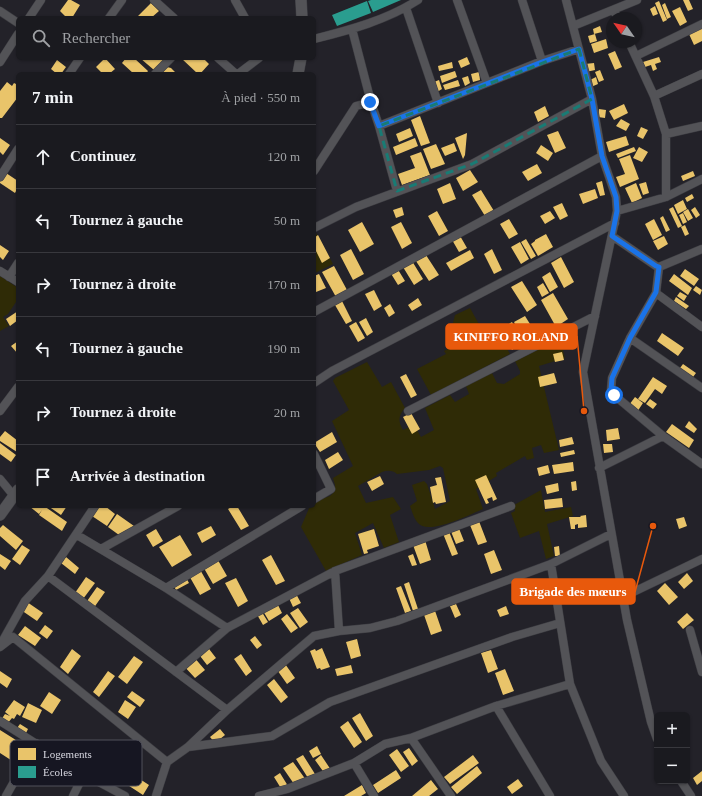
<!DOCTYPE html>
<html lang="fr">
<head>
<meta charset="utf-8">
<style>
	:root { --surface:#1a1a1f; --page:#27272c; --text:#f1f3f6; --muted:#9fa1a4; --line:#38383d }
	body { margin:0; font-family:"Times New Roman",serif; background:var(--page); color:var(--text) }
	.controls { position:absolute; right:12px; bottom:12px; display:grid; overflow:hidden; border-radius:6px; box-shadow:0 1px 3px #0004 }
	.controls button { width:36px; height:36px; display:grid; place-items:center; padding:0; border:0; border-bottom:1px solid var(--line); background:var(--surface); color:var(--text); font:20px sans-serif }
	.compass { position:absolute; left:606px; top:12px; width:36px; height:36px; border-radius:50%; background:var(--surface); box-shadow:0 1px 3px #0004; rotate:304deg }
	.stop { position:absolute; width:12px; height:12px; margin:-9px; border:3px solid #1a73e8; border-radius:50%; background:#fff }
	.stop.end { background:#1a73e8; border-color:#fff; box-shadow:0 1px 4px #0008 }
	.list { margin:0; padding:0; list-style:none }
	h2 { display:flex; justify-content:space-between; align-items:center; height:52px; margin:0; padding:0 16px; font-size:17px }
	h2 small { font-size:13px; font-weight:400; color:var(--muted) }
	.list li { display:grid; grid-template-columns:26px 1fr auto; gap:12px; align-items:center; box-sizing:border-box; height:64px; padding:0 16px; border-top:1px solid var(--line) }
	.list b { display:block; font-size:15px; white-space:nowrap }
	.list em { font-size:13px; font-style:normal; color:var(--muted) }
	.icon { flex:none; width:22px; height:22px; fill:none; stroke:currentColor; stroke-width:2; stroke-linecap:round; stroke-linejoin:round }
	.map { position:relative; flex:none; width:702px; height:796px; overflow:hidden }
	.search { position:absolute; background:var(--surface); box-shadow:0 1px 3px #0004; left:16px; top:16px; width:300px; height:44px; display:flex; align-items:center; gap:10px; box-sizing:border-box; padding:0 14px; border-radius:6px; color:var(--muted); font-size:15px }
	.panel { position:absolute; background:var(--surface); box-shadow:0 1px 3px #0004; left:16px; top:72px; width:300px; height:436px; border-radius:6px }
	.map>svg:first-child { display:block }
	.green { fill:#2f2b06 }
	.homes { fill:#e9c46a }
	.schools { fill:#2a9d8f }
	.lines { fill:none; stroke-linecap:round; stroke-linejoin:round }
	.street-casing { stroke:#3d3d42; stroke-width:9 }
	.secondary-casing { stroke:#3d3d42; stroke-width:12 }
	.street { stroke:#535357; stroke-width:8 }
	.secondary { stroke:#535357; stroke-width:11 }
	.route { stroke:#1a73e8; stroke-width:5 }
	.marked { fill:none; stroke:#197b74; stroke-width:3; stroke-dasharray:8 5; stroke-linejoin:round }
	.key { fill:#161622; stroke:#50505b; stroke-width:1 }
	.key-label { font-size:11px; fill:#d7d7e0 }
	.leader { fill:none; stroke:#e8590c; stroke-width:1.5 }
	.callout-dot { fill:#e8590c; stroke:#161622; stroke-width:1.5 }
	.callout { fill:#e8590c; stroke:#e8590c; stroke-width:1.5 }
	.callout-label { font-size:13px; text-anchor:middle; font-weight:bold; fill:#fff }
</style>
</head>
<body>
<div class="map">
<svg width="702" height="796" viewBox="0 0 702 796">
	<rect width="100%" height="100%" fill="#232229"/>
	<path class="green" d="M 316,233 L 333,264 L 315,273 L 314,235 Z
		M 0,276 L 18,288 L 18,299 L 8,314 L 3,317 L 9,326 L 0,331 Z
		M 470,308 L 485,335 L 496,329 L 510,354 L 431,395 L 417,369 L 446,354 L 444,351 L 455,345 L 448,333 L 452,327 L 455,315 Z
		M 560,339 L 565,358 L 539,366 L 559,450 L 544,453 L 541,445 L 532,448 L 534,458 L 527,460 L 525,456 L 496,473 L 497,476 L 476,489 L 483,509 C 471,514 428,536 418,523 C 414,519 412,511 410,506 L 417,501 L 412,485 L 424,481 L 427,484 L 435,509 L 450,501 L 443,468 L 440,466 L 429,470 L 397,474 C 393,470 387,470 382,472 L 358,486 L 366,503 L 393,497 L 401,509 L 390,515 L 399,542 L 384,548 L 373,523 L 355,533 L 362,555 L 326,571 L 301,527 L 310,506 L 314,506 L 314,502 L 316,501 L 330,496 L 334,492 L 335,485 L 333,478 L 353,466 L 332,421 L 349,410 L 333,381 L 335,378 L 367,362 L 382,387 L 391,382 L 405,408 C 398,416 398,421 403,430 L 414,425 L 421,437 L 434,430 L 425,408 L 450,395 L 455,402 L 469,394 L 466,386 L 492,373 L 497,383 L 504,384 L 520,374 L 520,371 L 515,361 Z
		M 541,490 L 545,512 L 571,507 L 573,516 L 547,524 L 554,556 L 546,559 L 539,531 L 520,538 L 511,513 L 515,511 L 514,505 Z"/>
	<path class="homes" d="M 68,0 L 71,0 L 80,5 L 72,18 L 65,16 L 60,11 Z
		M 683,0 L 689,0 L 693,9 L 688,11 Z
		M 659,1 L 667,20 L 663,22 L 655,3 Z
		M 151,3 L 159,11 L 151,18 L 139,18 L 137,17 Z
		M 665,3 L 671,17 L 667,19 L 662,5 Z
		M 655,6 L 658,14 L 653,16 L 650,9 Z
		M 680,7 L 687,22 L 680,26 L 672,11 Z
		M 600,26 L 602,32 L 594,34 L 593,29 Z
		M 702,28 L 702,41 L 694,45 L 689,34 Z
		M 595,34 L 597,41 L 590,43 L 588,36 Z
		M 606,39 L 608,48 L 594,53 L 591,44 Z
		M 615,51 L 622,67 L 615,70 L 608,54 Z
		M 467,57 L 470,64 L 461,68 L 458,61 Z
		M 659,57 L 661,62 L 655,64 L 657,69 L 653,71 L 651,65 L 645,67 L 643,62 Z
		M 105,58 L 115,69 L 109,74 L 103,74 L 96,67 Z
		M 126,58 L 134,58 L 148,71 L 146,74 L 134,74 L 122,63 Z
		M 140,58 L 162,58 L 164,60 L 154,70 Z
		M 181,58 L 203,58 L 209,64 L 200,74 L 198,74 Z
		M 57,60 L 66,67 L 61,74 L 57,74 L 51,69 Z
		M 452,62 L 453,68 L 439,71 L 438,66 Z
		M 594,63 L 595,70 L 586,72 L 585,64 Z
		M 167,67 L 171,68 L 177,74 L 161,74 Z
		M 600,70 L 604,80 L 599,82 L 595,72 Z
		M 455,71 L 457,77 L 442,83 L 440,76 Z
		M 479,72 L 480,80 L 473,82 L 471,74 Z
		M 468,76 L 470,83 L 465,86 L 462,78 Z
		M 596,77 L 598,84 L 591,87 L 588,81 Z
		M 439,80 L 442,89 L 437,92 L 434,82 Z
		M 458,80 L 460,86 L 445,90 L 443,85 Z
		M 7,82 L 12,86 L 14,83 L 18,85 L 18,97 L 2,118 L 0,118 L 0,91 Z
		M 624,104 L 628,113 L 614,120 L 609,111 Z
		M 545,106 L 549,116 L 538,122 L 534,112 Z
		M 599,109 L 606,110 L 605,118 L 598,117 Z
		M 420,116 L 430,143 L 421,146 L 411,120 Z
		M 621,119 L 630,124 L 626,131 L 616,126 Z
		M 641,127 L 648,130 L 643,139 L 637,136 Z
		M 410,128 L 413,136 L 399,142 L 396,134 Z
		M 558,131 L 566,148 L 555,153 L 547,135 Z
		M 467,133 L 465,155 L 463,159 L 455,138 Z
		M 626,136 L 629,145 L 609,152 L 606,142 Z
		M 0,138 L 10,145 L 3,155 L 0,152 Z
		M 415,138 L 418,146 L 396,155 L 393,147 Z
		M 454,143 L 457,151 L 445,156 L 441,148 Z
		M 436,144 L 445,164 L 431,169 L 423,149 Z
		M 541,145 L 553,153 L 548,161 L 536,153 Z
		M 634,147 L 636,151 L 618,158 L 616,154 Z
		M 639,147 L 648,152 L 642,162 L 633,158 Z
		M 421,152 L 430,175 L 402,185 L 398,174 L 415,168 L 410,156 Z
		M 630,155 L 639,179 L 620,187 L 616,177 L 625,174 L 619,159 Z
		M 537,164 L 542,173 L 528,181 L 522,172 Z
		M 0,169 L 18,181 L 18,187 L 15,193 L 0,183 Z
		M 470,170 L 478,182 L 463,191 L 456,178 Z
		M 693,171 L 695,176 L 683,181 L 681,176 Z
		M 602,181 L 605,195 L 600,196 L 596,183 Z
		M 646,182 L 649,193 L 643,195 L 639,184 Z
		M 450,183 L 456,199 L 443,204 L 437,189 Z
		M 636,183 L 642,198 L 632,203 L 625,188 Z
		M 595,189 L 598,198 L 583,204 L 579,194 Z
		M 481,190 L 494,211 L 485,216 L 472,195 Z
		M 692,194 L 694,198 L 687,202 L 685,198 Z
		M 683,200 L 687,209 L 678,214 L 674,205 Z
		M 562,203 L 568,216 L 560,220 L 553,207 Z
		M 402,207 L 404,215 L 396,218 L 393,210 Z
		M 673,207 L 682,226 L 678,228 L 669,209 Z
		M 695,207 L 700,215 L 696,218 L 691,210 Z
		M 688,209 L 693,218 L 688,221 L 683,212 Z
		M 437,211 L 448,231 L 439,236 L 428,216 Z
		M 550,211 L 555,218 L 545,224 L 540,216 Z
		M 683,213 L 687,222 L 683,224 L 679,215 Z
		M 663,216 L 670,230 L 666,232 L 660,218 Z
		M 509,219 L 518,234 L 509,239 L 500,224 Z
		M 654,219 L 662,235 L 653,240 L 645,224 Z
		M 362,222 L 374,244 L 360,252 L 348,230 Z
		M 401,222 L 412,243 L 402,249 L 391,227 Z
		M 685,225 L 689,234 L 685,236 L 681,227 Z
		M 459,234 L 467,248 L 459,252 L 451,238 Z
		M 546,234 L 553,247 L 538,256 L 531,244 L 535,241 L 535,240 Z
		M 318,235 L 330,258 L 322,263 L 314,247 L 314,238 Z
		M 664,236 L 668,244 L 658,250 L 653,241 Z
		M 526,239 L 536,256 L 531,259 L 521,242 Z
		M 520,242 L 529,259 L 521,264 L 511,247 Z
		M 0,245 L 9,251 L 3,260 L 0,257 Z
		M 351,249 L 364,274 L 353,280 L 340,255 Z
		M 492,249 L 502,270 L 494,274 L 484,254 Z
		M 470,250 L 474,258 L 451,271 L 446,263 Z
		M 424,252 L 439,275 L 429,281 L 414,258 Z
		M 561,257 L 574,282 L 564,288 L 551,263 Z
		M 412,261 L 423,279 L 414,285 L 403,267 Z
		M 334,266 L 347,290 L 336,297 L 322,272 Z
		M 397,268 L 405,281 L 398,285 L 390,272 Z
		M 685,269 L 699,279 L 694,286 L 680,276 Z
		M 550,272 L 558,287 L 550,292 L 542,277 Z
		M 319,274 L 326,288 L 316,292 L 314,287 L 314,276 Z
		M 674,274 L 692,288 L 688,295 L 669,281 Z
		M 522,281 L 537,305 L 527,312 L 511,287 Z
		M 543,283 L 549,293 L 542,297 L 537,287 Z
		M 696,286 L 702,290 L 700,295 L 693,290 Z
		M 374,290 L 382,306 L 374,311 L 365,294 Z
		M 680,292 L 687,296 L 684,301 L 677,296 Z
		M 553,293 L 568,319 L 556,327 L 541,300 Z
		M 676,297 L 689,306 L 686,309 L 674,301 Z
		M 418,298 L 422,305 L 412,311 L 408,305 Z
		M 342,301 L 352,321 L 346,324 L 335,305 Z
		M 390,304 L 395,313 L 389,317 L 384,308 Z
		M 18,311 L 18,320 L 10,326 L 6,319 Z
		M 525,316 L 530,324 L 519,331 L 514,322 Z
		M 366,318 L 373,332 L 367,336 L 359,322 Z
		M 356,322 L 365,338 L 358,342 L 349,326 Z
		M 512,322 L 517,331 L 506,337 L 501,329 Z
		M 662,333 L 684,348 L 678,356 L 657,341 Z
		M 512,338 L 517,346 L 512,350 L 507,341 Z
		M 18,341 L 18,354 L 11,346 Z
		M 562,352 L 564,360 L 555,362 L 553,354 Z
		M 683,364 L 696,373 L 690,381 L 677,372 Z
		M 554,373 L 557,383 L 540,387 L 538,377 Z
		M 406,374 L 417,395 L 411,398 L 400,377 Z
		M 653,377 L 667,386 L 662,394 L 655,389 L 645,403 L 638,399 Z
		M 635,397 L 643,403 L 635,415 L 626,409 Z
		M 650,399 L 657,404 L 653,409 L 646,404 Z
		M 411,413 L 420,429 L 412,434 L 403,417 Z
		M 689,421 L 697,429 L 694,433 L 685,427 Z
		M 672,424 L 694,440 L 689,448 L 666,432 Z
		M 618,428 L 620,439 L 607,441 L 606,430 Z
		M 5,431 L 18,441 L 17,452 L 0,441 L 0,437 Z
		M 332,432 L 337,442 L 320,452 L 314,443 Z
		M 572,437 L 574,444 L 560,447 L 559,440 Z
		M 0,443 L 16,455 L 11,462 L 0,454 Z
		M 603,444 L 612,444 L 613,452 L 604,453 Z
		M 574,450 L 575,454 L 561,457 L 560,453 Z
		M 338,452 L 343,460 L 329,469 L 325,460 Z
		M 573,462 L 574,471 L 554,474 L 552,465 Z
		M 548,465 L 550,473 L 539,476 L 537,468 Z
		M 486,475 L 497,499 L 493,501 L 492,497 L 487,499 L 489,503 L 486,504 L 475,480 Z
		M 380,476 L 384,484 L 372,491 L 367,482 Z
		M 441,477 L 446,502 L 436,504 L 435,502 L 433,503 L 430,487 L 437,485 L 435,478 Z
		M 576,481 L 577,490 L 572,491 L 571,482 Z
		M 558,483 L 559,491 L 547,494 L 545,486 Z
		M 562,498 L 563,507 L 545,509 L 544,500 Z
		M 29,506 L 44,506 L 67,522 L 62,531 L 39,515 L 42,510 L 39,514 Z
		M 48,506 L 67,506 L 61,515 Z
		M 99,506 L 105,506 L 115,514 L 107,526 L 92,516 Z
		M 233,506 L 237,506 L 249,526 L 241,530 L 228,509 Z
		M 117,514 L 134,526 L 119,535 L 108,527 Z
		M 586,515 L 587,527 L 578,528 L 578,524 L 575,525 L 575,529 L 571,529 L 569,517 L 581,517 L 580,516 Z
		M 477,516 L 487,542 L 478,545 L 468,520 Z
		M 684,517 L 687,526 L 679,529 L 676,519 Z
		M 3,525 L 23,541 L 16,550 L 0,536 L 0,528 Z
		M 211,526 L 216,535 L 202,543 L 197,533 Z
		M 458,526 L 464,541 L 456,544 L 450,529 Z
		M 156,529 L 163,541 L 153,547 L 146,535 Z
		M 374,529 L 379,546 L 367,550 L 368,553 L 364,554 L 358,534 Z
		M 448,529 L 458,554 L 452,556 L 442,531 Z
		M 180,535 L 192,555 L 172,567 L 159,547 Z
		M 425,540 L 431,560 L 420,564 L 413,545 Z
		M 22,545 L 30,550 L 20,565 L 12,559 Z
		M 559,546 L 560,556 L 555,556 L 554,547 Z
		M 494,550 L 502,570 L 491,574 L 484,554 Z
		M 0,554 L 11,561 L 5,570 L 0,566 Z
		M 413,554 L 417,565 L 412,566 L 408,556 Z
		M 215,555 L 227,576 L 213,584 L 201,563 Z
		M 271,555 L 285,581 L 276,585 L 262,560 Z
		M 66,557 L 79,568 L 75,574 L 61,563 Z
		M 198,566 L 211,589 L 200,595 L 187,572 Z
		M 687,573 L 693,581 L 684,589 L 678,582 Z
		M 184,574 L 189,583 L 176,590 L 171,581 Z
		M 86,577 L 95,583 L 83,599 L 75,593 Z
		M 236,578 L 248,601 L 238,607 L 225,583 Z
		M 409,582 L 418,609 L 413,611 L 404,584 Z
		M 665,583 L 678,597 L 669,605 L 657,591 Z
		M 401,586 L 411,611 L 405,613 L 396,588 Z
		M 97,587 L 105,592 L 93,609 L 85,604 Z
		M 295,592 L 301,603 L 293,607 L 288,596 Z
		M 27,602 L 43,613 L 37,621 L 21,610 Z
		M 277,603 L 282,613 L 269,621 L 263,611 Z
		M 456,604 L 461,615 L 455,618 L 450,606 Z
		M 433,605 L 442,631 L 431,635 L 422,609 Z
		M 506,606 L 509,614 L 500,617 L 497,610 Z
		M 298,608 L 308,622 L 300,628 L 290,613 Z
		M 260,609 L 268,622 L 263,625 L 255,611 Z
		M 687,613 L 694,620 L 683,629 L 677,622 Z
		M 287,614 L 298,628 L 291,633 L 281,619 Z
		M 45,625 L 53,631 L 47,639 L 39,633 Z
		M 25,626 L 41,638 L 35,646 L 18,635 Z
		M 255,636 L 262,645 L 257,649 L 250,640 Z
		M 357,639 L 361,656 L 351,659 L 346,642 Z
		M 206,645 L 216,658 L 207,665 L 197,652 Z
		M 322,648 L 330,667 L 321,670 L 320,668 L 317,669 L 310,651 L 315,649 L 316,651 Z
		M 72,649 L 81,656 L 68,674 L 60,667 Z
		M 491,650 L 498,669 L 488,673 L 481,653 Z
		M 241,654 L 252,671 L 246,676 L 234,659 Z
		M 134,656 L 143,662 L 127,684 L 118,677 Z
		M 193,656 L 205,670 L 195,678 L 183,665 Z
		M 283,661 L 295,678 L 287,684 L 275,667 Z
		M 351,665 L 353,673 L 337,676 L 335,669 Z
		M 505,669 L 514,691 L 503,695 L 495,673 Z
		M 0,671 L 12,679 L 7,688 L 0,683 Z
		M 108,671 L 115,676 L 99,697 L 93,692 Z
		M 274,679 L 288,697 L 281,703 L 267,685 Z
		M 132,691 L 145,700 L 140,707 L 127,697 Z
		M 49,692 L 61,700 L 52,714 L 40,706 Z
		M 14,700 L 25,707 L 20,716 L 17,714 L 14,719 L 12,718 L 7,724 L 1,720 L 5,714 L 10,716 L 5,712 Z
		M 125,700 L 136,707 L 128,719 L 118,712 Z
		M 28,703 L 42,710 L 36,723 L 22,717 Z
		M 360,713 L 373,736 L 366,741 L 352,718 Z
		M 348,721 L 362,742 L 354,748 L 340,727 Z
		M 20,724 L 28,729 L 26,733 L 17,728 Z
		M 220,729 L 225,735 L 215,743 L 210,737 Z
		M 0,730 L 27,747 L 17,764 L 0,753 Z
		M 317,746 L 321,754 L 313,758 L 309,751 Z
		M 409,748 L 418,761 L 412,766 L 403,752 Z
		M 397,749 L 409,766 L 401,772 L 389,755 Z
		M 303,755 L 315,774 L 308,778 L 296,759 Z
		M 321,755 L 331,770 L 325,774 L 315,760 Z
		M 473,755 L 479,763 L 450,784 L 444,777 Z
		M 293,762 L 306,780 L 294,784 L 283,768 Z
		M 477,766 L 482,773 L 457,794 L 451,787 Z
		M 126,770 L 149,785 L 143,795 L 120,780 Z
		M 396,770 L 401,778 L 378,793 L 373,785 Z
		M 702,771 L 702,781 L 697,785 L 693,778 Z
		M 280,773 L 288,786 L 282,790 L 274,777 Z
		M 518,779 L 523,786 L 512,794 L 507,787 Z
		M 431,780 L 438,789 L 429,796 L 412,796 Z
		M 362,785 L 366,793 L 361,796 L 344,796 Z"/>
	<path class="schools" d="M 371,0 L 401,0 L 373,12 L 368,1 Z
		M 367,1 L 371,13 L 337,26 L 332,15 Z"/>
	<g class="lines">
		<defs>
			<path id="street" d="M 154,0 L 174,18
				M 235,0 L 245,18
				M 457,0 L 487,83
				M 522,0 L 542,61
				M 566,0 L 592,99 L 602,156 L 616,197 L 617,211 L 583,372 L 627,620 L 651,722 L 657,739
				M 406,8 L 438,103
				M 0,11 L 18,23
				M 614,11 L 618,18
				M 29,18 L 41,0
				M 109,18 L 122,0
				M 573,26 L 637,0
				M 352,29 L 371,102 L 379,126 L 397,191
				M 314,39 C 350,30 387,20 418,0
				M 629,42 L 654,96 L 666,134 L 666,197
				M 636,56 L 702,24
				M 218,58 L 236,74
				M 0,62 L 18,34
				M 69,74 L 80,58
				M 155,74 L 171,58
				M 238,74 L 259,58
				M 654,96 L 702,74
				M 379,126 L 542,61 L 579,49
				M 666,134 L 702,126
				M 314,171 L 356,106 L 371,102
				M 0,177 L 18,149
				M 617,211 L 666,197 L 702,179
				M 314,228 L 356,207 L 472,164 L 592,99
				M 612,236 L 656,266 L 659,267 L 702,249
				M 659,267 L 656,293 L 630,338 L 612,378 L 611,390 L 614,395 L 663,436 L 702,464
				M 0,271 L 18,282
				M 9,277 L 18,263
				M 656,293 L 702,327
				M 314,312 L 602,156
				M 630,338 L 702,388
				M 314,383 L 332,371 L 615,223
				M 0,411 L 18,387
				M 408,411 L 595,316
				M 314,454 L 331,489 L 314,499
				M 599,468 L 663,436
				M 0,479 L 14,496
				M 77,535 L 166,588 L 227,628
				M 101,549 L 178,506
				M 551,564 L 570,684 L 601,761 L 624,796
				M 335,571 L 339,631
				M 48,576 L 227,710
				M 166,588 L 302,506
				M 623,597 L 702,559
				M 690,630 L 702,672
				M 2,642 L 25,601 L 48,576 L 95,506
				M 0,647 L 13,637 L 167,762
				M 176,672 L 227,628 L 335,571 L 511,506
				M 496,706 L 550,796
				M 0,721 L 84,774 L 125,796
				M 411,738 L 451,796
				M 188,747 L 272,736 L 330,702 L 512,637 L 560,623
				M 354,763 L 374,796
				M 681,781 L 691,796
				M 6,796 L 36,743
				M 73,796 L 84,774
				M 156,796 L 167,762 L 188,747 L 227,710 L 314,636 L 339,631 L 370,628 L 397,621 L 551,564 L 611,534
				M 259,796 L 287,789 L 354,763 L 385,744 L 411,738 L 496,706 L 570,684"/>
			<path id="secondary" d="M 301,0 L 302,18
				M 298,74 L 301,58
				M 0,515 L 18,490"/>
		</defs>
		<use href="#street" class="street-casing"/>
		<use href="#secondary" class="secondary-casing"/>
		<use href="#street" class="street"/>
		<use href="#secondary" class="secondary"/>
	</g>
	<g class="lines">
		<path class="route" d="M 370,102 L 379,126 L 542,62 L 579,49 L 592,99 L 602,156 L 616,197 L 617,211 L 612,236 L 656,266 L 659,267 L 656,292 L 630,338 L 612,378 L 611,390 L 614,395"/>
	</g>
	<path class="marked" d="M 579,49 L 592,99 L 472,164 L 397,191 L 379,126 Z"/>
	<rect x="10" y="740" width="132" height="46" rx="6" class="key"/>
	<rect x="18" y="748" width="18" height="12" fill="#e9c46a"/>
	<rect x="18" y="766" width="18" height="12" fill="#2a9d8f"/>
	<g class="key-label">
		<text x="43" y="758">Logements</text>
		<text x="43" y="776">Écoles</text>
	</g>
	<path class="leader" d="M584 411L577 336M653 526L635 592"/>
	<g class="callout-dot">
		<circle cx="584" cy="411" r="4"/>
		<circle cx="653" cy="526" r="4"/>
	</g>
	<g class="callout">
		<rect x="446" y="324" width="131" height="25" rx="4"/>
		<rect x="512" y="579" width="123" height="25" rx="4"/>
	</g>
	<g class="callout-label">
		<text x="511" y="341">KINIFFO ROLAND</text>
		<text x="573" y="596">Brigade des mœurs</text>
	</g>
</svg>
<div class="controls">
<button>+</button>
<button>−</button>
</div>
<svg class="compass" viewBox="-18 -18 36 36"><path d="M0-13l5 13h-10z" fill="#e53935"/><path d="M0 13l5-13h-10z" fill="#9fa1a4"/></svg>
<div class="stop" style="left:614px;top:395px"></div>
<div class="stop end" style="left:370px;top:102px"></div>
<div class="search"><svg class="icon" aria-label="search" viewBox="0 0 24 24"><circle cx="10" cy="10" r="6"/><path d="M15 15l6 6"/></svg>Rechercher</div>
<section class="panel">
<h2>7 min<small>À pied · 550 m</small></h2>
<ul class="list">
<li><svg class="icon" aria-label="ahead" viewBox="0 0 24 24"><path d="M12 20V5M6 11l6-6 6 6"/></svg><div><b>Continuez</b></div><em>120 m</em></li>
<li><svg class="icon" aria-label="left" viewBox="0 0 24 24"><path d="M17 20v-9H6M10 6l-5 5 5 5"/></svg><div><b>Tournez à gauche</b></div><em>50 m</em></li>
<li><svg class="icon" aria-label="right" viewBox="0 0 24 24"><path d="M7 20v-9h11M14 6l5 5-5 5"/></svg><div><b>Tournez à droite</b></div><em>170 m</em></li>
<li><svg class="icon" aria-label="left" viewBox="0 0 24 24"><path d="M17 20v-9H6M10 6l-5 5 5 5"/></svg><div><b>Tournez à gauche</b></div><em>190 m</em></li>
<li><svg class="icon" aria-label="right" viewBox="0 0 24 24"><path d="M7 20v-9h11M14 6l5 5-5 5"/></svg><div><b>Tournez à droite</b></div><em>20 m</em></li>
<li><svg class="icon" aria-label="arrive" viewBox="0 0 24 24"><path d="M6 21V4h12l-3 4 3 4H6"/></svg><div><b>Arrivée à destination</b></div></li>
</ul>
</section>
</div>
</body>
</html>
